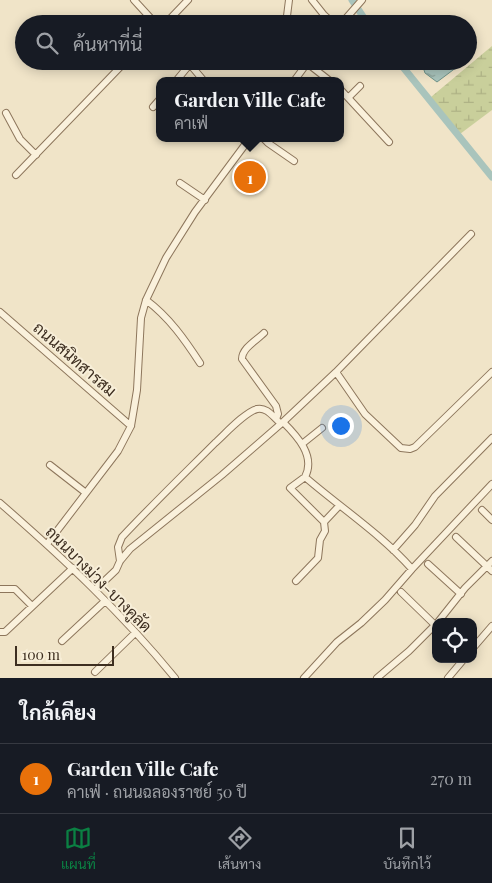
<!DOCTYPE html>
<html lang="th">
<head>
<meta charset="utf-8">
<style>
	:root { --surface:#171b24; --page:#20242c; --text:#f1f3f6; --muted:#9ea1a6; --line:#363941; --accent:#0b8043 }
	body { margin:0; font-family:"Playfair Display",Sarabun,serif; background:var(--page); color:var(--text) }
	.controls { position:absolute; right:15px; bottom:15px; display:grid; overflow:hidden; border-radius:10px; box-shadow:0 2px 12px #0003 }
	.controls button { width:45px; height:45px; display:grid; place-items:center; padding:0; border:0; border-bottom:1px solid var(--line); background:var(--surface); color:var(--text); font:25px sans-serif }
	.scale { position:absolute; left:15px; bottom:12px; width:99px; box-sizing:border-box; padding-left:5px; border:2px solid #3d2e20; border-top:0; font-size:14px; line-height:18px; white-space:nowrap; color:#3d2e20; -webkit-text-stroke:4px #f7eed8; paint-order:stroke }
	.you { position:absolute; left:340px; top:425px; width:18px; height:18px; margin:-12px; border:4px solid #fff; border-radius:50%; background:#1a73e8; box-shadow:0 0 0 8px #1a73e833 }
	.badge { display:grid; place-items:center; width:32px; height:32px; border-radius:50%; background:var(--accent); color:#fff; font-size:16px; font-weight:700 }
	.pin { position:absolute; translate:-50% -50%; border:2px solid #fff; box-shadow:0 1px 5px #0006 }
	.popup { position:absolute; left:156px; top:77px; width:188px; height:65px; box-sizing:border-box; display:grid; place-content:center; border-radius:10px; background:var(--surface); filter:drop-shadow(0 1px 4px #0005); font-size:16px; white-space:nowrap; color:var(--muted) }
	.popup b { font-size:19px; color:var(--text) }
	.popup::after { content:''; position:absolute; left:50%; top:100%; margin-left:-10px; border:10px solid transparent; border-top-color:var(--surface) }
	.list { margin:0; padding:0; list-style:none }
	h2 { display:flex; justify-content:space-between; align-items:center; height:65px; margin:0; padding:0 20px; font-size:21px }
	h2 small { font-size:16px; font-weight:400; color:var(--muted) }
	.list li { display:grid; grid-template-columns:32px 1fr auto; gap:15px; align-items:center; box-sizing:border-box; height:70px; padding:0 20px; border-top:1px solid var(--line) }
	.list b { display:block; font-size:19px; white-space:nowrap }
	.list p { margin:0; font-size:16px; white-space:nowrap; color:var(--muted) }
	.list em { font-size:16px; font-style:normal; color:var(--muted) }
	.icon { flex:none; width:28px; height:28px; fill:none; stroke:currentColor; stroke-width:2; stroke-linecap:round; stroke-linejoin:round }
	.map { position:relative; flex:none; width:492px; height:678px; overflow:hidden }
	.search { position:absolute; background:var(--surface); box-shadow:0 2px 12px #0003; left:15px; right:15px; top:15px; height:55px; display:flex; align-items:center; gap:12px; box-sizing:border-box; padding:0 18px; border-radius:28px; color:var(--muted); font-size:19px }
	.sheet { height:135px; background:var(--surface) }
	nav { display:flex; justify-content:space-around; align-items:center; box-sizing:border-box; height:70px; border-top:1px solid var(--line); background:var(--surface); font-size:14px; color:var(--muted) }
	nav a { display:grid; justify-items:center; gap:2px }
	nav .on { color:var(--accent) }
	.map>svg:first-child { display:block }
	.wetland { fill:url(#wetland-marsh) }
	.water { fill:url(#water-ripples); stroke:#6f938a }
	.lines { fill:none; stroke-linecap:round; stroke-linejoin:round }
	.canal { stroke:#a9c4bc; stroke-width:7 }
	.minor-casing { stroke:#8d765c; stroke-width:8 }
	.minor { stroke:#faf1dc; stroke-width:6 }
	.labels { text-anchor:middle; stroke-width:4; stroke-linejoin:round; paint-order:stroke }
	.street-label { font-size:16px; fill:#3d2e20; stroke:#f7eed8 }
</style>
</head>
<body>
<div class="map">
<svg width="492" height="678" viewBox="0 0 492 678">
	<defs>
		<pattern id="wetland-marsh" width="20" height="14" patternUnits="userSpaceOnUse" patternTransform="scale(1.25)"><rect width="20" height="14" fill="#c9cf9b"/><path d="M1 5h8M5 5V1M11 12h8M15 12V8" fill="none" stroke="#aeb285"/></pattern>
		<pattern id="water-ripples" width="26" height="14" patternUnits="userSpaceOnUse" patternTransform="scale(1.25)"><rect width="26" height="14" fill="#a9c4bc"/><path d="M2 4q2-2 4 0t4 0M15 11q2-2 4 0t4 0" fill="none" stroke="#8ba098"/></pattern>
	</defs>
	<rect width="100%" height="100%" fill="#f0e4c8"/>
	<path class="wetland" d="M 492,46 L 492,110 L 460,134 L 431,97 Z"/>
	<path class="water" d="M 431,61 L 445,61 L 448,65 L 453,61 L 465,61 L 437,82 L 425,73 L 423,67 Z"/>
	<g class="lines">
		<path class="canal" d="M 352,0 L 368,24
			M 398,61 L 492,177"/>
		<defs>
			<path id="minor" d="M 134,0 L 156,24
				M 312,0 L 324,15 L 334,24
				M 165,24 L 188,0
				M 289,24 L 287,16 L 289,0
				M 341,24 L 362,0
				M 187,61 L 204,81
				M 307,63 L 330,81
				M 176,81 L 190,64
				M 294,81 L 308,62
				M 340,89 L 389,142
				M 349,97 L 360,86
				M 153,107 L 160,99
				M 6,113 L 20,139 L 36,155
				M 263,138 L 268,143 L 271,138
				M 268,143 L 294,161
				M 16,175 L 126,61
				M 180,183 L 205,200
				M 146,300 C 169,317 185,340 200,363
				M 0,312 L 131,426
				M 264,333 C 257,340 242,348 242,359 L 276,406 L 278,414 L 276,419 L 279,422
				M 336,372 L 365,414 L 401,448 L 410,449 L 415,447 L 492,372
				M 283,422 C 297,436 316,456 305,477
				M 302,444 L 322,428
				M 50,465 L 86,493
				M 0,503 C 62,557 123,614 175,678
				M 482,510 L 492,520
				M 324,522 L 339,506
				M 456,537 L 492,571
				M 47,544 L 118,451 L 131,426 L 137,390 L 141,318 L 146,300 L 166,258 L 195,212 L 250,138
				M 393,550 L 415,525 L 435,496 L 492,438
				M 120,561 L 118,547 L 122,537 C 152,505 184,474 215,443 C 225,434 245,412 257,409 C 265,407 271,414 276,419
				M 428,564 L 461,594
				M 412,569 L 492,484
				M 296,581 L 318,558 L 320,540 L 325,531 L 324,522 L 290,488 L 305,477 C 341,508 381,534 412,569 L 385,600 L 361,623 L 337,642 L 304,678
				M 1,589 L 15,589 L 32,606
				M 95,590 L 116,570 L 120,561 L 130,549 L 222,475 L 283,422 L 336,372 L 471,234
				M 401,592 L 435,625
				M 438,622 L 465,588 L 492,561
				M 0,632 L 5,632 L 73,568
				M 62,641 L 105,601
				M 473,648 L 492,626
				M 95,672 L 135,633
				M 377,678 L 409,651 L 436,624
				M 448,678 L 464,659"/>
		</defs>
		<use href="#minor" class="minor-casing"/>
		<use href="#minor" class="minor"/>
	</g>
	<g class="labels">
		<g class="street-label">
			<text transform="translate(75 359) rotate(41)" y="6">ถนนสนิทสารสม</text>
			<text transform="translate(99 579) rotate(45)" y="6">ถนนบางม่วง-บางคูลัด</text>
		</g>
	</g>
</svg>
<div class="controls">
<button><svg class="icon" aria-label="locate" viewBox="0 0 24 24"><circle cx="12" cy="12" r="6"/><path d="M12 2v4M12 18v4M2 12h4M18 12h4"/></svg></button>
</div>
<div class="scale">100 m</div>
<div class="you"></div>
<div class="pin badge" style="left:250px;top:177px;background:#e8710a">1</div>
<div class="popup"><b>Garden Ville Cafe</b>คาเฟ่</div>
<div class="search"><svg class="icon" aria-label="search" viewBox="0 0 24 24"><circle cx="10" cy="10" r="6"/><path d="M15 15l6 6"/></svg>ค้นหาที่นี่</div>
</div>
<section class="sheet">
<h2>ใกล้เคียง<small></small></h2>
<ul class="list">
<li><span class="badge" style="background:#e8710a">1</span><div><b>Garden Ville Cafe</b><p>คาเฟ่ · ถนนฉลองราชย์ 50 ปี</p></div><em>270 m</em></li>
</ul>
</section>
<nav>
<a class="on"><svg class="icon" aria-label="map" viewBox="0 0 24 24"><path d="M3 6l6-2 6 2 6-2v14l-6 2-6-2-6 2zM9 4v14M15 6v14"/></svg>แผนที่</a>
<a><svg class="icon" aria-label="directions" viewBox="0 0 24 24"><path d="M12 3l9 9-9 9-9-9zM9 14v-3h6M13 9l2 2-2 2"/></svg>เส้นทาง</a>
<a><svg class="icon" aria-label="saved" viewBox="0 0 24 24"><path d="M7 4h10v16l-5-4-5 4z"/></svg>บันทึกไว้</a>
</nav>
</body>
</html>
